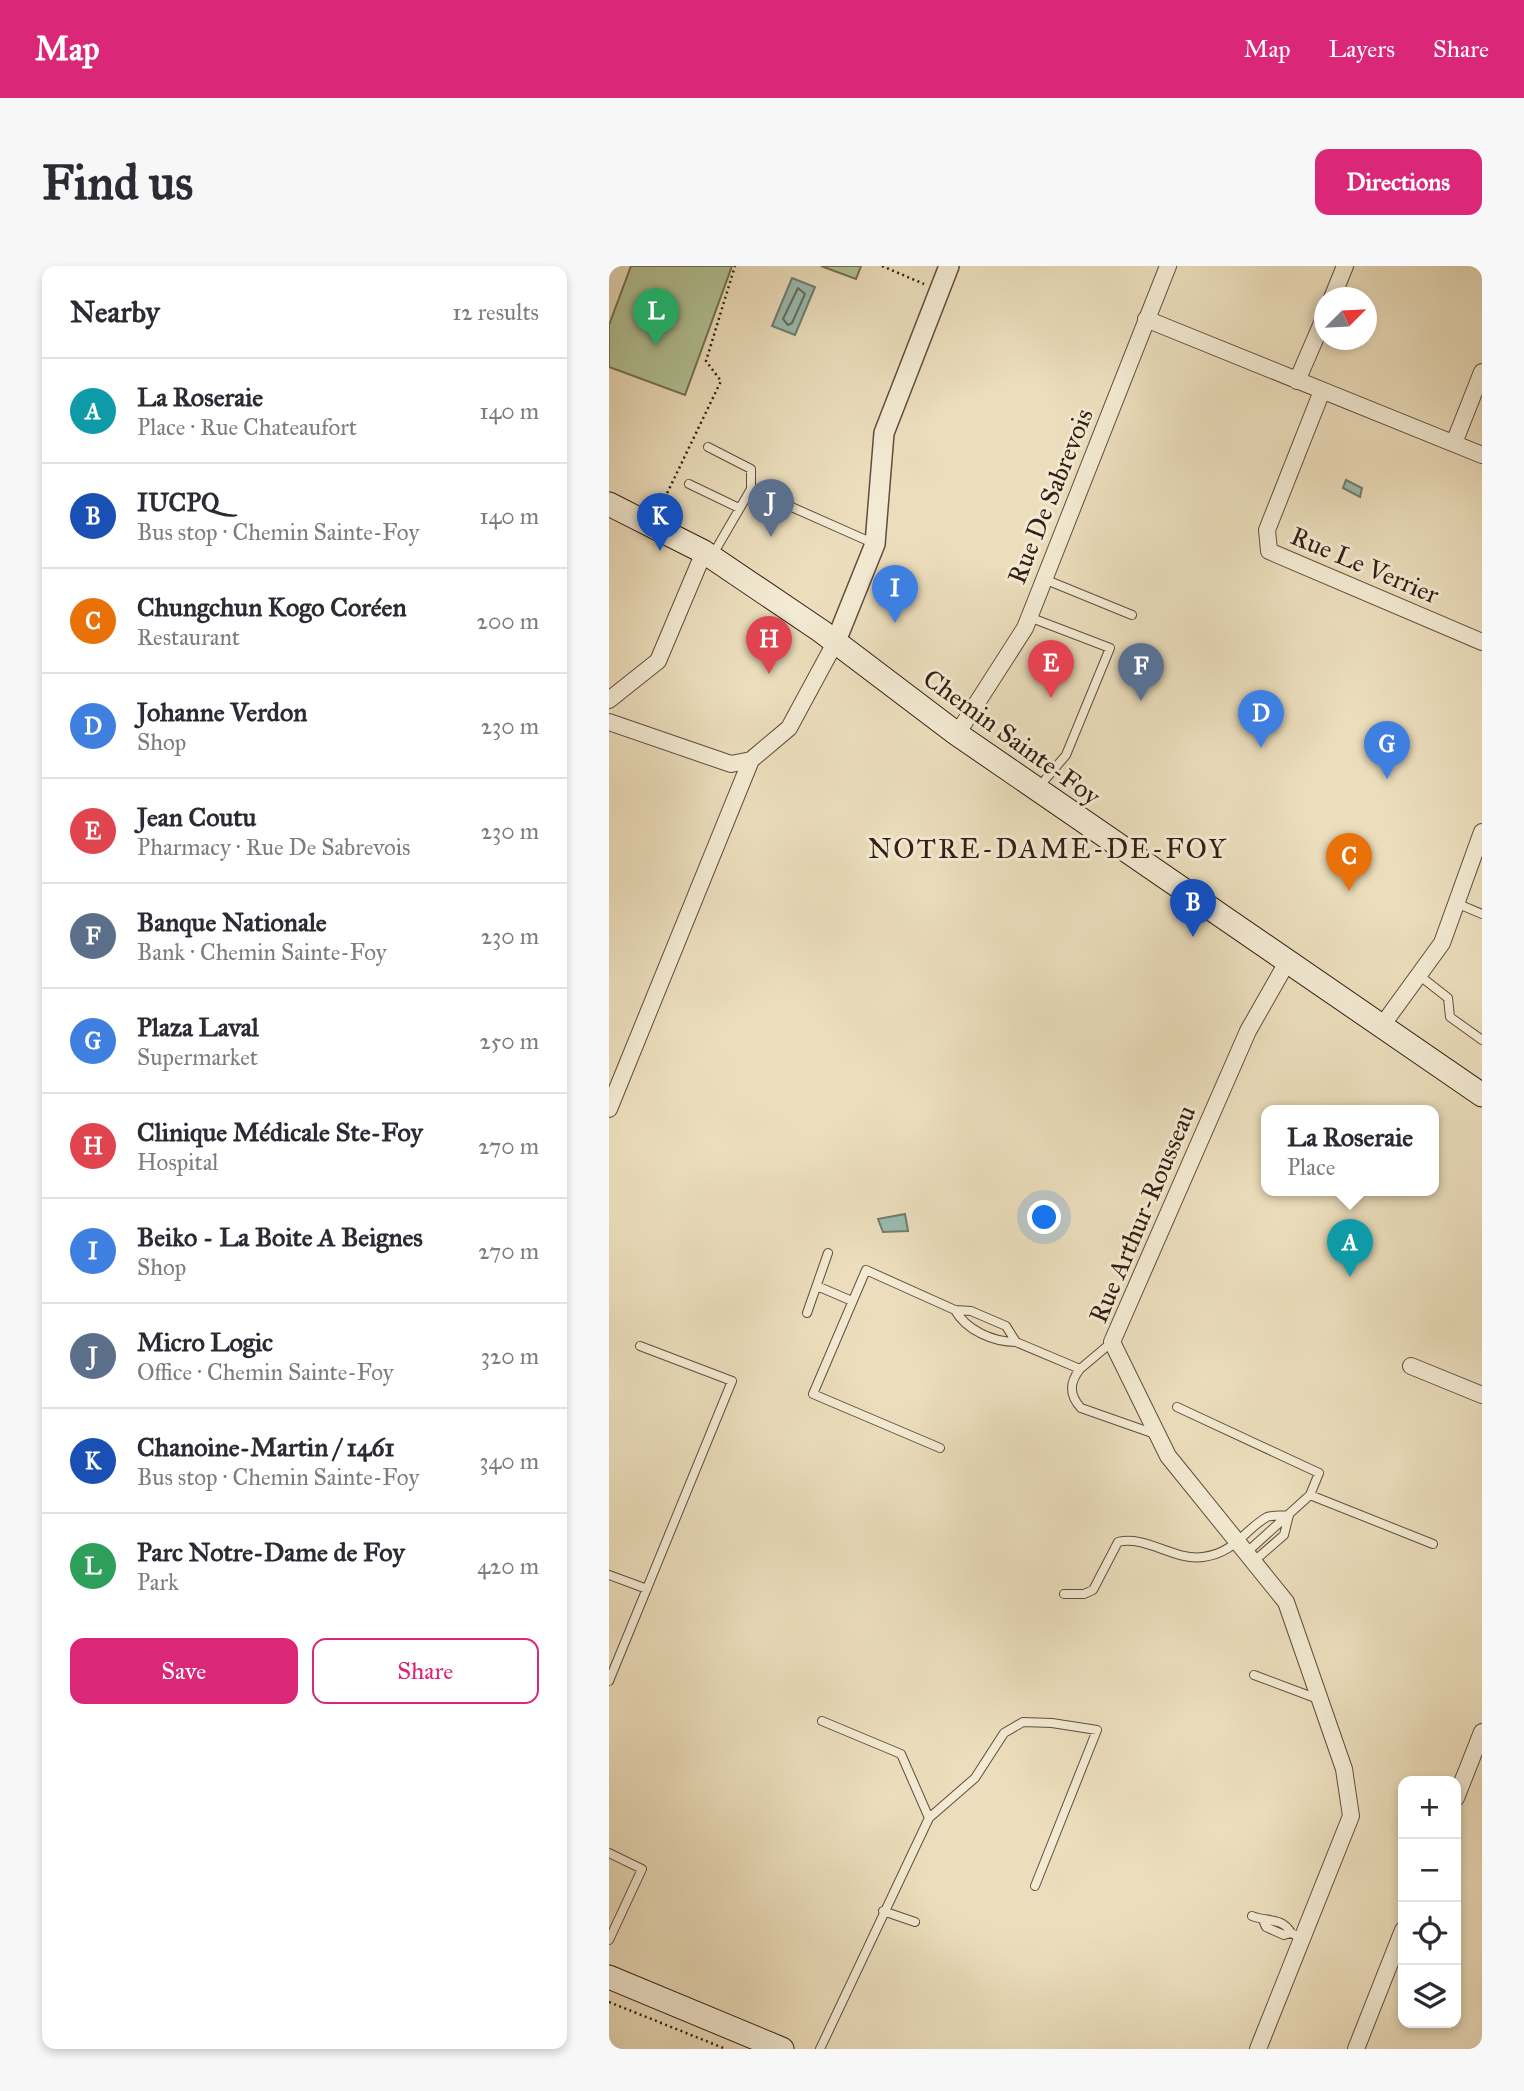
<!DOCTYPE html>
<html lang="en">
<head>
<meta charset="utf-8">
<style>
	:root { --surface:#fff; --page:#f7f7f7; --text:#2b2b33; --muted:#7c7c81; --line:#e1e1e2; --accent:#db2777 }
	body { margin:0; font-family:"IM FELL Great Primer",serif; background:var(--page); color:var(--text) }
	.controls { position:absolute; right:21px; bottom:21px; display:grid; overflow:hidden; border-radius:14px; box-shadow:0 4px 10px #0003 }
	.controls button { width:63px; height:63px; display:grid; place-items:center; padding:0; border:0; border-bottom:2px solid var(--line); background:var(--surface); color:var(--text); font:35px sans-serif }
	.compass { position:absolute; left:705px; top:21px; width:63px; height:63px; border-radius:50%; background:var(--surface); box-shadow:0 4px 10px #0003; rotate:66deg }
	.you { position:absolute; left:436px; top:952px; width:24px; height:24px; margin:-18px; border:5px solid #fff; border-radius:50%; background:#1a73e8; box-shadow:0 0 0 10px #1a73e833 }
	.badge { display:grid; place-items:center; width:46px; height:46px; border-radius:50%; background:var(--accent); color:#fff; font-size:23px; font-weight:700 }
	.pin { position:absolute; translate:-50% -58px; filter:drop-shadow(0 2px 4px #0008) }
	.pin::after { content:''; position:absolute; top:37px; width:24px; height:21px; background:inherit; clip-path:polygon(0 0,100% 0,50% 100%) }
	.popup { position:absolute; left:652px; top:839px; width:178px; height:91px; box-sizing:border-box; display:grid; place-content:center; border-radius:14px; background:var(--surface); filter:drop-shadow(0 2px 5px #0005); font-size:23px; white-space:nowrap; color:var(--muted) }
	.popup b { font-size:26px; color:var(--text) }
	.popup::after { content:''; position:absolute; left:50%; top:100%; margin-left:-14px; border:14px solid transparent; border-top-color:var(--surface) }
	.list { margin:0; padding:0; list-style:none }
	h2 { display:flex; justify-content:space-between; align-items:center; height:91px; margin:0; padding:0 28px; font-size:30px }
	h2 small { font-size:23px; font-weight:400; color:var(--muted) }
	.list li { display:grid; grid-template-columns:46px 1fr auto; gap:21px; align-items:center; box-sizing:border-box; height:105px; padding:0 28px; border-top:2px solid var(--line) }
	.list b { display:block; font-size:26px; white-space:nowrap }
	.list p { margin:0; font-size:23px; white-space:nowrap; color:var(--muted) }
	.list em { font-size:23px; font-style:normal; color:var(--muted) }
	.actions { display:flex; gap:14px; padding:21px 28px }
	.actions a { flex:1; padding:16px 0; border:2px solid var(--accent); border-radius:14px; text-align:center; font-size:24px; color:var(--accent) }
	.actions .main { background:var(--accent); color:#fff }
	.icon { flex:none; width:38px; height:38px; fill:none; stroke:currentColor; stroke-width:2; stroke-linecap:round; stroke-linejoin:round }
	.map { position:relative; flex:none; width:873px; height:1783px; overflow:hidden; border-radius:14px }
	header { display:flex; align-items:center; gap:42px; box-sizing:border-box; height:98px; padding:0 35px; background:var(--accent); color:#fff }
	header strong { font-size:33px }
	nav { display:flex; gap:38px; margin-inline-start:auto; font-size:24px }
	.intro { display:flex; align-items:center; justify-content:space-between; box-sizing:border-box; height:168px; padding:0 42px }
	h1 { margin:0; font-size:49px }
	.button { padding:18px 32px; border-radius:14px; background:var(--accent); color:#fff; font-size:24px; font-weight:700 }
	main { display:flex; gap:42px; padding:0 42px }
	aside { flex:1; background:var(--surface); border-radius:14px; box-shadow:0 4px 10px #0003 }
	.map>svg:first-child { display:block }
	.green { fill:#b2c295; stroke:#727054; stroke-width:2 }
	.water { fill:#99bcaf; stroke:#707c71; stroke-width:2 }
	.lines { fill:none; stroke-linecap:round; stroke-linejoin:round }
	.shore { stroke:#666c62; stroke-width:2 }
	.service-casing { stroke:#614d3e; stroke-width:10 }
	.minor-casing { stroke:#614d3e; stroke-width:18 }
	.tertiary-casing { stroke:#614d3e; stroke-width:22 }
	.secondary-casing { stroke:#331d14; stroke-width:25 }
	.path { stroke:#331d14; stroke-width:2.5; stroke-dasharray:2 3.5; stroke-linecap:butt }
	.service { stroke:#f3ead3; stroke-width:8 }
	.minor { stroke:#f3ead3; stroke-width:16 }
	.tertiary { stroke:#f3ead3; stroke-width:19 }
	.secondary { stroke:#f3ead3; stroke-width:23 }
	.labels { text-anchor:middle; stroke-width:6; stroke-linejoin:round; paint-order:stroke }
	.street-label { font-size:26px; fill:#331d14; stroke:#f3ead3 }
	.neighbourhood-label { font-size:28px; letter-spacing:2px; fill:#331d14; stroke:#f3ead3 }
</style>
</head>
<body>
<header>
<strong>Map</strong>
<nav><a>Map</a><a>Layers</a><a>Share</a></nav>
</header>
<div class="intro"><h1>Find us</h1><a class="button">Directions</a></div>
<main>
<aside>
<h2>Nearby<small>12 results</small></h2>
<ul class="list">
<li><span class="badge" style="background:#0f9aa8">A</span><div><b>La Roseraie</b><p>Place · Rue Chateaufort</p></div><em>140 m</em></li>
<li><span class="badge" style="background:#1a4fb4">B</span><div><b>IUCPQ</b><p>Bus stop · Chemin Sainte-Foy</p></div><em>140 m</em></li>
<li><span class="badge" style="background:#e8710a">C</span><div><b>Chungchun Kogo Coréen</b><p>Restaurant</p></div><em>200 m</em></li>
<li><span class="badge" style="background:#3f7fe0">D</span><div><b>Johanne Verdon</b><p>Shop</p></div><em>230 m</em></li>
<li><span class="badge" style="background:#e0444e">E</span><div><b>Jean Coutu</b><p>Pharmacy · Rue De Sabrevois</p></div><em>230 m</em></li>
<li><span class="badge" style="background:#5c6f8a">F</span><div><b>Banque Nationale</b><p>Bank · Chemin Sainte-Foy</p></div><em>230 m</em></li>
<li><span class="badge" style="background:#3f7fe0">G</span><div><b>Plaza Laval</b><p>Supermarket</p></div><em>250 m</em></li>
<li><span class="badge" style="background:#e0444e">H</span><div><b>Clinique Médicale Ste-Foy</b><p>Hospital</p></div><em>270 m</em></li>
<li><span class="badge" style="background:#3f7fe0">I</span><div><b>Beiko - La Boite A Beignes</b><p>Shop</p></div><em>270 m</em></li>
<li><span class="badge" style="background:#5c6f8a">J</span><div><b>Micro Logic</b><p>Office · Chemin Sainte-Foy</p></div><em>320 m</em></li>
<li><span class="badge" style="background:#1a4fb4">K</span><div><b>Chanoine-Martin / 1461</b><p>Bus stop · Chemin Sainte-Foy</p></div><em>340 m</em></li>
<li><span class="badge" style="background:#2e9e5b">L</span><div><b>Parc Notre-Dame de Foy</b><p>Park</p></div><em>420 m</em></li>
</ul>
<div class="actions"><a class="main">Save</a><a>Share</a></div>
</aside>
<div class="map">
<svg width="873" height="1783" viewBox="0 0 873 1783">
	<rect width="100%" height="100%" fill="#ecdebc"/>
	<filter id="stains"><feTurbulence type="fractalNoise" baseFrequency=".00286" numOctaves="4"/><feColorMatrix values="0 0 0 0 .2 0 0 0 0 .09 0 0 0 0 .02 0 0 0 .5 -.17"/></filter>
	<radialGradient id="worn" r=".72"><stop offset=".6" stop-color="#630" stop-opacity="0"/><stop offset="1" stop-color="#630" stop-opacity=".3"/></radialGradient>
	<path class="green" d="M 22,0 L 123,0 L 76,129 L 0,101 L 0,59 Z
		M 212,0 L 252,0 L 247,13 Z"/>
	<path class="water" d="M 183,12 L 206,21 L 186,69 L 163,60 Z
		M 737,214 L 753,222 L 751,231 L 734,222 Z
		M 296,948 L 299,965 L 274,966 L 269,953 Z"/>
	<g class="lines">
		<path class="shore" d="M 189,22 L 196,28 L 183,57 L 179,59 L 174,53 Z"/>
		<defs>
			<path id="service" d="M 99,181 L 142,203 L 142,223
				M 80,218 L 130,242
				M 103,290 L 142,223 L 266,278
				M 435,313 L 523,349
				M 420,351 L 501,382 L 457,489 L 429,522
				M 847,637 L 873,648
				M 811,710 L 839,732 L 841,751 L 873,774
				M 208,1020 L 243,1035
				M 346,1044 C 357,1064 384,1076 407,1076
				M 198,1047 L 219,987
				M 471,1103 C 460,1117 460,1129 472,1142 L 546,1168
				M 568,1141 L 710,1207 L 701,1229 L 637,1287
				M 331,1182 L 204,1128 L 257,1004 L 346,1044 L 362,1045 L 397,1060 L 407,1076 L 471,1103 L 503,1076
				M 701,1229 L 824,1278
				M 644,1296 L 675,1269 L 680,1249
				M 0,1309 L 38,1323
				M 455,1328 L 475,1328 L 484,1324 L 509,1276 C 537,1269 565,1295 594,1291 C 626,1287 635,1264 658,1251 C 664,1249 674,1250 680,1249
				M 645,1409 L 709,1433
				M 0,1415 L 123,1115 L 31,1080
				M 213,1455 L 292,1488 L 320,1552
				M 0,1587 L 33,1603 L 0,1674
				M 274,1645 L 306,1656
				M 643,1650 C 657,1656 674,1651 682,1667
				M 654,1654 L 657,1661 L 675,1669 L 682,1667 L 693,1672
				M 211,1783 L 320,1552 L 366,1512 L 395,1467 L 414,1456 L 443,1457 L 488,1464 L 426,1620"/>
			<path id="minor" d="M 723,32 L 736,0
				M 537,53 L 873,189
				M 688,115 L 716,50
				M 713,125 L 658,264 L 660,285 L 873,376
				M 845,177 L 873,106
				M 0,434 L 49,395 L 95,286
				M 0,456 L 122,498 L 142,494
				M 348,468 L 416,362 L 559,0
				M 772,761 L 833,677 L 873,566
				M 0,843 L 142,494 L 180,462 L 227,375
				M 802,1100 L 873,1129
				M 847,1532 L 873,1466
				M 649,1783 L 742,1550 L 735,1503 L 677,1336 L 559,1190 L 503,1076 L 639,765 L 677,698
				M 747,1783 L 794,1664"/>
			<path id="tertiary" d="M 227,375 L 266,278 L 275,167 L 340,0"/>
			<path id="secondary" d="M 0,238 L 95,286 L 212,365 L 348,468 L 873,829
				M 0,1711 L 173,1783"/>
		</defs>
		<use href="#service" class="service-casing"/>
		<use href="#minor" class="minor-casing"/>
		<use href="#tertiary" class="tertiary-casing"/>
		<use href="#secondary" class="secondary-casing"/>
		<path class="path" d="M 273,0 L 315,18
			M 51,242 L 112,115 L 97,95 L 126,0
			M 0,1736 L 117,1783"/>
		<use href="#service" class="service"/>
		<use href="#minor" class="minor"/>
		<use href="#tertiary" class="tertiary"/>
		<use href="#secondary" class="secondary"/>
	</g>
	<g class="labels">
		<g class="street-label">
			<text transform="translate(441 230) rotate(-68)" y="9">Rue De Sabrevois</text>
			<text transform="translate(756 299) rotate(23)" y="9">Rue Le Verrier</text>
			<text transform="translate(403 471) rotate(36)" y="9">Chemin Sainte-Foy</text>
			<text transform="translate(533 948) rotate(-67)" y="9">Rue Arthur-Rousseau</text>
		</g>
		<g class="neighbourhood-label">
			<text x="439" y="592">NOTRE-DAME-DE-FOY</text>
		</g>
	</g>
	<rect width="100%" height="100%" filter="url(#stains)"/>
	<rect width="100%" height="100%" fill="url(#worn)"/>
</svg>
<div class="controls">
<button>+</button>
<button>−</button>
<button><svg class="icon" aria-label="locate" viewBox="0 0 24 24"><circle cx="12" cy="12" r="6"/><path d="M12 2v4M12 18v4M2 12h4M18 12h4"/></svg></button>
<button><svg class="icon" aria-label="layers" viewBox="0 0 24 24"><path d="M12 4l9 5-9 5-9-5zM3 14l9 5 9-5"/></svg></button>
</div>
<svg class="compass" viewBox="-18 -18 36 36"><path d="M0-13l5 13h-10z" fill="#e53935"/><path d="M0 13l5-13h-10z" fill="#7c7c81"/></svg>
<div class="you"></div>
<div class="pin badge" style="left:741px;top:1011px;background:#0f9aa8">A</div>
<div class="popup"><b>La Roseraie</b>Place</div>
<div class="pin badge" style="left:584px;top:671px;background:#1a4fb4">B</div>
<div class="pin badge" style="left:740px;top:625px;background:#e8710a">C</div>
<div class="pin badge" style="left:652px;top:482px;background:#3f7fe0">D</div>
<div class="pin badge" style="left:442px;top:432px;background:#e0444e">E</div>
<div class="pin badge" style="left:532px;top:435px;background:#5c6f8a">F</div>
<div class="pin badge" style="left:778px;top:513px;background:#3f7fe0">G</div>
<div class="pin badge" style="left:160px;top:408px;background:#e0444e">H</div>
<div class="pin badge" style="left:286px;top:357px;background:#3f7fe0">I</div>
<div class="pin badge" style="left:162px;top:271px;background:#5c6f8a">J</div>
<div class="pin badge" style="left:51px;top:285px;background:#1a4fb4">K</div>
<div class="pin badge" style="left:47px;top:80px;background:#2e9e5b">L</div>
</div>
</main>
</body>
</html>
